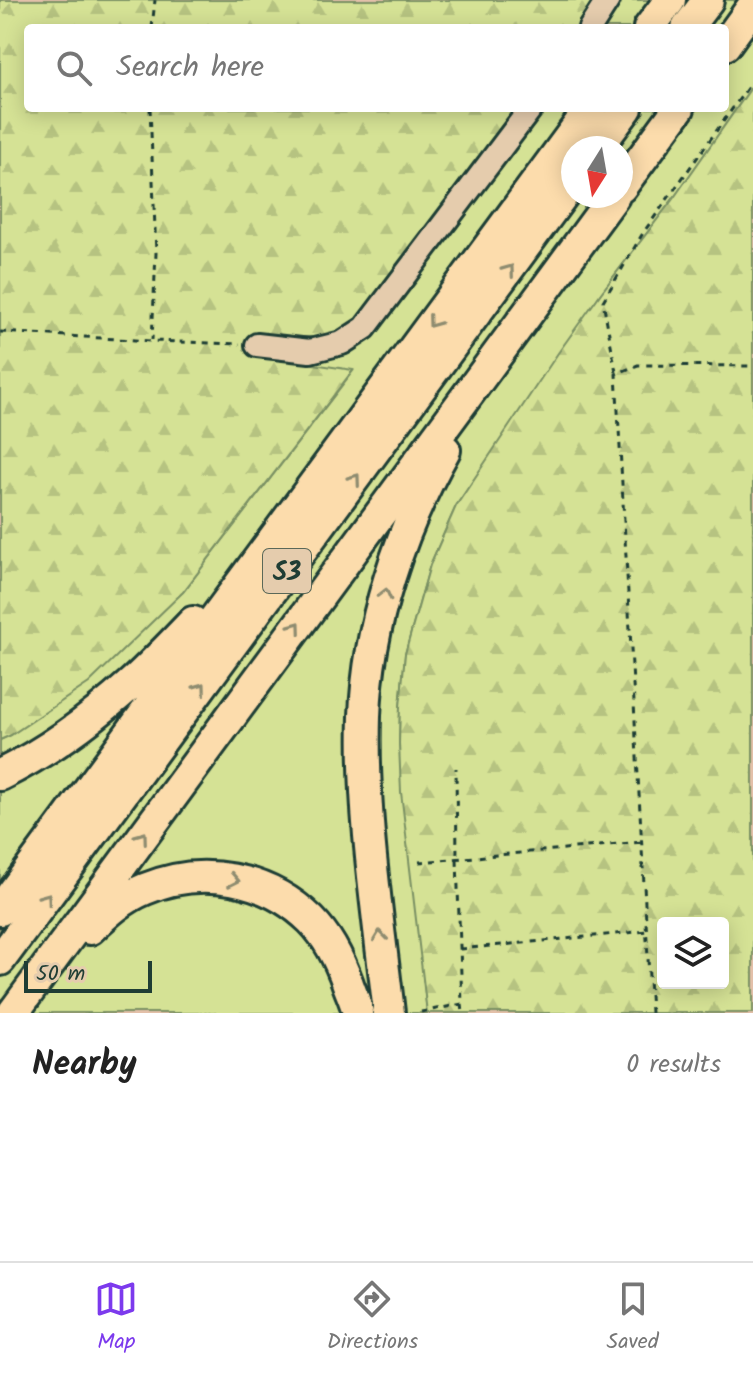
<!DOCTYPE html>
<html lang="en">
<head>
<meta charset="utf-8">
<style>
	:root { --surface:#fff; --page:#f2f2f2; --text:#222; --muted:#767676; --line:#e0e0e0; --accent:#7c3aed }
	body { margin:0; font-family:Kalam,sans-serif; background:var(--page); color:var(--text) }
	.controls { position:absolute; right:24px; bottom:24px; display:grid; overflow:hidden; border-radius:8px; box-shadow:0 4px 20px #0003 }
	.controls button { width:72px; height:72px; display:grid; place-items:center; padding:0; border:0; border-bottom:2px solid var(--line); background:var(--surface); color:var(--text); font:40px sans-serif }
	.compass { position:absolute; left:561px; top:136px; width:72px; height:72px; border-radius:50%; background:var(--surface); box-shadow:0 4px 20px #0003; rotate:191deg }
	.scale { position:absolute; left:24px; bottom:20px; width:128px; box-sizing:border-box; padding-left:8px; border:4px solid #1f3d34; border-top:0; font-size:22px; line-height:28px; white-space:nowrap; color:#1f3d34; -webkit-text-stroke:6px #e5ccad; paint-order:stroke }
	.list { margin:0; padding:0; list-style:none }
	h2 { display:flex; justify-content:space-between; align-items:center; height:104px; margin:0; padding:0 32px; font-size:34px }
	h2 small { font-size:26px; font-weight:400; color:var(--muted) }
	.icon { flex:none; width:44px; height:44px; fill:none; stroke:currentColor; stroke-width:2; stroke-linecap:round; stroke-linejoin:round }
	.map { position:relative; flex:none; width:753px; height:1013px; overflow:hidden }
	.search { position:absolute; background:var(--surface); box-shadow:0 4px 20px #0003; left:24px; right:24px; top:24px; height:88px; display:flex; align-items:center; gap:20px; box-sizing:border-box; padding:0 28px; border-radius:8px; color:var(--muted); font-size:30px }
	.sheet { height:248px; background:var(--surface) }
	nav { display:flex; justify-content:space-around; align-items:center; box-sizing:border-box; height:112px; border-top:2px solid var(--line); background:var(--surface); font-size:22px; color:var(--muted) }
	nav a { display:grid; justify-items:center; gap:4px }
	nav .on { color:var(--accent) }
	.map>svg:first-child { display:block }
	.grass { fill:#d5e295; stroke:#7a9064; stroke-width:2; fill-rule:evenodd }
	.forest { fill:url(#forest-firs); stroke:#7a9064; stroke-width:2; fill-rule:evenodd }
	.lines { fill:none; stroke-linecap:round; stroke-linejoin:round }
	.minor-casing { stroke:#1f3d34; stroke-width:28 }
	.highway-casing { stroke:#1f3d34; stroke-width:36 }
	.path { stroke:#1f3d34; stroke-width:3; stroke-dasharray:6 6; stroke-linecap:butt }
	.minor { stroke:#e5ccad; stroke-width:22 }
	.highway { stroke:#fcdcac; stroke-width:30 }
	.oneway { stroke:#8e8c70 }
	.labels { text-anchor:middle; stroke-width:6; stroke-linejoin:round; paint-order:stroke }
	.shield { fill:#e5ccad; stroke:#5a6858; stroke-width:2 }
	.shield-label { font-size:26px; font-weight:bold; fill:#1f3d34 }
</style>
</head>
<body>
<div class="map">
<svg width="753" height="1013" viewBox="0 0 753 1013">
	<defs>
		<pattern id="forest-firs" width="22" height="20" patternUnits="userSpaceOnUse" patternTransform="scale(2)"><rect width="22" height="20" fill="#d5e295"/><path d="M5 1l3.5 6h-7zM16 11l3.5 6h-7z" fill="#b6c381"/></pattern>
	</defs>
	<rect width="100%" height="100%" fill="#e3c0a9"/>
	<filter id="ink" filterUnits="userSpaceOnUse"><feTurbulence type="fractalNoise" baseFrequency=".0125" numOctaves="2"/><feDisplacementMap in="SourceGraphic" scale="16" xChannelSelector="R" yChannelSelector="G"/><feConvolveMatrix kernelMatrix="1 2 1 2 8 2 1 2 1" color-interpolation-filters="sRGB"/></filter>
	<g filter="url(#ink)">
		<path class="grass" d="M 596,0 L 753,0 L 753,85 L 673,199 L 601,293 L 456,506 L 430,565 L 405,654 L 400,707 L 399,743 L 427,1013 L 0,1013 L 0,740 L 11,735 L 183,592 L 353,371 L 265,357 L 268,335 L 321,338 L 440,207 L 515,108 L 725,108 L 725,28 L 576,28 ZM 573,148 L 621,148 L 621,196 L 573,196 Z"/>
		<path class="forest" d="M 0,0 L 596,0 L 576,28 L 28,28 L 28,108 L 515,108 L 360,317 C 326,344 309,337 268,335 L 266,357 L 353,370 L 183,592 L 89,683 L 11,735 L 0,740 Z
			M 753,85 L 753,1013 L 427,1013 L 401,792 L 399,743 L 400,707 L 405,654 L 430,565 L 456,506 L 558,353 L 601,293 L 673,199 ZM 663,923 L 723,923 L 723,983 L 663,983 Z"/>
		<g class="lines">
			<defs>
				<path id="minor" d="M 590,28 L 608,0
					M 257,345 L 310,351 L 342,343 L 365,328 L 531,108"/>
				<path id="highway" d="M 649,28 L 670,0
					M 687,28 L 708,0
					M 725,45 L 753,6
					M 597,148 L 627,108
					M 621,187 L 679,108
					M 0,775 C 47,752 93,718 132,683 C 153,664 173,643 193,622
					M 0,910 L 591,108
					M 90,929 C 107,913 123,898 145,889 C 201,865 267,877 311,920 C 328,937 340,961 348,984 C 351,993 356,1003 358,1013
					M 0,960 L 573,181
					M 13,1013 L 614,196
					M 389,1013 C 378,915 362,815 365,716 C 368,625 400,530 445,450"/>
			</defs>
			<use href="#minor" class="minor-casing"/>
			<use href="#highway" class="highway-casing"/>
			<path class="path" d="M 152,28 L 155,0
				M 150,108 L 156,253 L 152,340
				M 0,332 L 151,341 L 240,344
				M 616,372 L 603,301 L 643,233 L 753,80
				M 419,862 L 642,842
				M 460,949 L 647,931
				M 462,1004 L 463,1013
				M 421,1012 L 462,1004 L 457,859 L 456,768
				M 651,1013 L 616,374 L 638,365 L 753,366"/>
			<use href="#minor" class="minor"/>
			<use href="#highway" class="highway"/>
		</g>
		<defs><path id="oneway-chevron" d="M-2-3.5L2.5 0L-2 3.5" fill="none" stroke-width="1.6" stroke-linecap="round" stroke-linejoin="round" transform="scale(2)"/></defs>
		<g class="oneway">
			<use href="#oneway-chevron" transform="translate(509 270) rotate(-54)"/>
			<use href="#oneway-chevron" transform="translate(433 322) rotate(126)"/>
			<use href="#oneway-chevron" transform="translate(355 479) rotate(-54)"/>
			<use href="#oneway-chevron" transform="translate(385 594) rotate(-76)"/>
			<use href="#oneway-chevron" transform="translate(296 627) rotate(-54)"/>
			<use href="#oneway-chevron" transform="translate(201 688) rotate(-54)"/>
			<use href="#oneway-chevron" transform="translate(142 837) rotate(-54)"/>
			<use href="#oneway-chevron" transform="translate(234 880) rotate(11)"/>
			<use href="#oneway-chevron" transform="translate(46 898) rotate(-54)"/>
			<use href="#oneway-chevron" transform="translate(380 936) rotate(-97)"/>
		</g>
	</g>
	<g class="labels">
		<rect class="shield" x="263" y="549" width="48" height="44" rx="6"/>
		<g class="shield-label">
			<text x="287" y="580">S3</text>
		</g>
	</g>
</svg>
<div class="controls">
<button><svg class="icon" aria-label="layers" viewBox="0 0 24 24"><path d="M12 4l9 5-9 5-9-5zM3 14l9 5 9-5"/></svg></button>
</div>
<svg class="compass" viewBox="-18 -18 36 36"><path d="M0-13l5 13h-10z" fill="#e53935"/><path d="M0 13l5-13h-10z" fill="#767676"/></svg>
<div class="scale">50 m</div>
<div class="search"><svg class="icon" aria-label="search" viewBox="0 0 24 24"><circle cx="10" cy="10" r="6"/><path d="M15 15l6 6"/></svg>Search here</div>
</div>
<section class="sheet">
<h2>Nearby<small>0 results</small></h2>
<ul class="list">
</ul>
</section>
<nav>
<a class="on"><svg class="icon" aria-label="map" viewBox="0 0 24 24"><path d="M3 6l6-2 6 2 6-2v14l-6 2-6-2-6 2zM9 4v14M15 6v14"/></svg>Map</a>
<a><svg class="icon" aria-label="directions" viewBox="0 0 24 24"><path d="M12 3l9 9-9 9-9-9zM9 14v-3h6M13 9l2 2-2 2"/></svg>Directions</a>
<a><svg class="icon" aria-label="saved" viewBox="0 0 24 24"><path d="M7 4h10v16l-5-4-5 4z"/></svg>Saved</a>
</nav>
</body>
</html>
